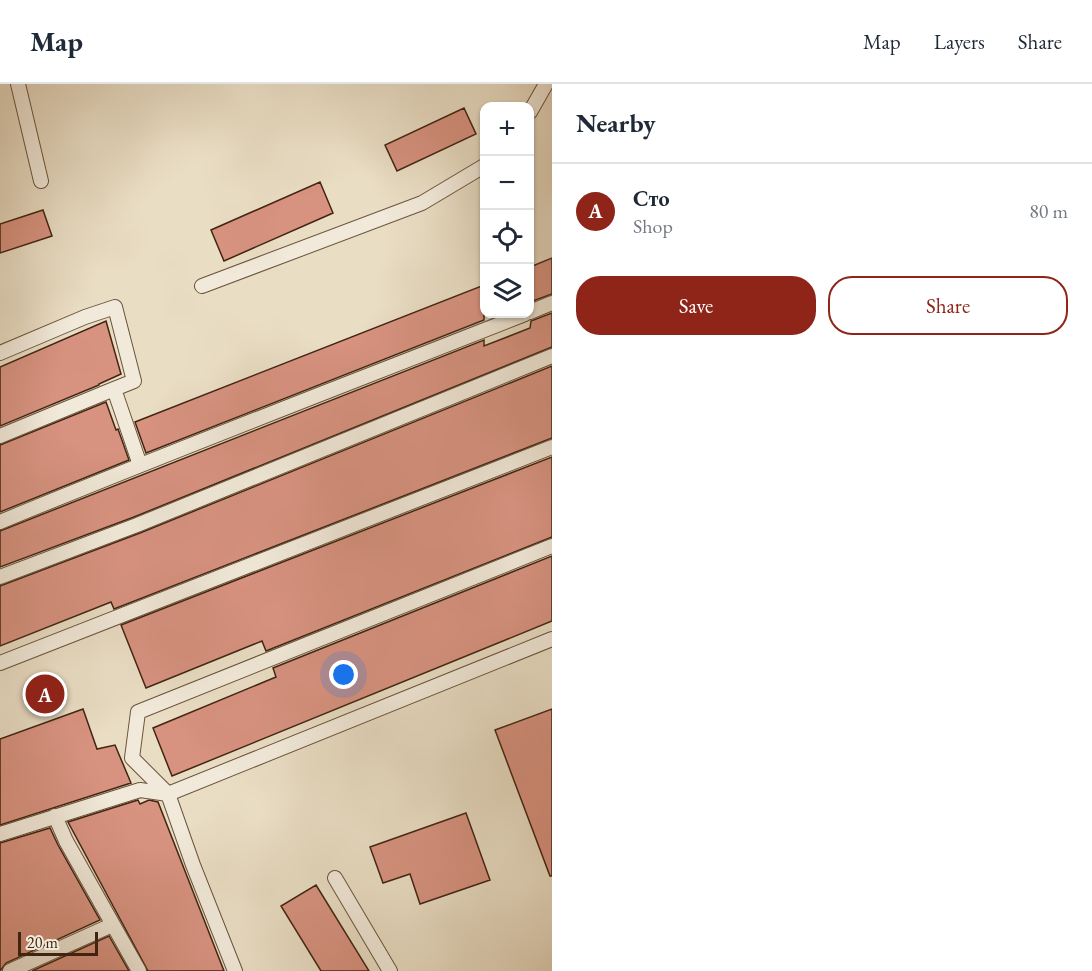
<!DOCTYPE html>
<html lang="en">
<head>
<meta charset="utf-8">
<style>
	:root { --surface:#fff; --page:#f2f2f3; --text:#1f2937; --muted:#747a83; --line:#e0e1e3; --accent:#8f2418 }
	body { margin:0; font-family:"EB Garamond",serif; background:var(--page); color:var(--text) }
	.controls { position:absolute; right:18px; top:18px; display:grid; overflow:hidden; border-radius:12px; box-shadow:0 2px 4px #0004 }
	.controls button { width:54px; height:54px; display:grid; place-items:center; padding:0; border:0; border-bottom:2px solid var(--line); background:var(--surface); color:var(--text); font:30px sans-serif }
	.scale { position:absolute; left:18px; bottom:15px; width:80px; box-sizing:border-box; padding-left:6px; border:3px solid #412511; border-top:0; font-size:16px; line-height:21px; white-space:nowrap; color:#412511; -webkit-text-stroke:4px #f1e9d9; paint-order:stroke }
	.you { position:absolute; left:344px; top:591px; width:21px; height:21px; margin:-15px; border:4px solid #fff; border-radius:50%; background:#1a73e8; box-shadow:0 0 0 9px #1a73e833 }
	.badge { display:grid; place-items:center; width:39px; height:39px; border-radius:50%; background:var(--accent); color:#fff; font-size:20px; font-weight:700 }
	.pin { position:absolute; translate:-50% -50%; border:3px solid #fff; box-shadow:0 2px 6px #0006 }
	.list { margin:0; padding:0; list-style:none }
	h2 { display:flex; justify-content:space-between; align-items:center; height:78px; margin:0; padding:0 24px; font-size:26px }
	h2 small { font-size:20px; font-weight:400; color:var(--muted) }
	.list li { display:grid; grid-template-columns:39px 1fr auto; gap:18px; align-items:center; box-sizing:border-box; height:96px; padding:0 24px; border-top:2px solid var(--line) }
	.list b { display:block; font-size:22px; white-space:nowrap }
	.list p { margin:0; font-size:20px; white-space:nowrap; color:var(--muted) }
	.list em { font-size:20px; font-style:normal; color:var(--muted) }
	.actions { display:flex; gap:12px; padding:18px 24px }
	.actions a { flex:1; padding:14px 0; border:2px solid var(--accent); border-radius:24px; text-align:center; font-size:21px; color:var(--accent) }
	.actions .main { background:var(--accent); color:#fff }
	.icon { flex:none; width:33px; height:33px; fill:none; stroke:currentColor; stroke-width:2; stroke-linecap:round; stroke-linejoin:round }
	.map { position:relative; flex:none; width:552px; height:887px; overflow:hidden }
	header { display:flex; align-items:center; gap:36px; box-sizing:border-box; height:84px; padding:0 30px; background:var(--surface); border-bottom:2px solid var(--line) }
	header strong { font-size:28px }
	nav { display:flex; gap:33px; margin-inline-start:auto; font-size:21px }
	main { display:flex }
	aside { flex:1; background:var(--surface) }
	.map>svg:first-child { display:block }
	.building { fill:#d79280; stroke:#412511; stroke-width:1.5 }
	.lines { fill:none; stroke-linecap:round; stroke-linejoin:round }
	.service-casing { stroke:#6b533e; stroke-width:16 }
	.service { stroke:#f1e9d9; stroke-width:14 }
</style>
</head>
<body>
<header>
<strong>Map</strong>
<nav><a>Map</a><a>Layers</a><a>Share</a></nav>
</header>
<main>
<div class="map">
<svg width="552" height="887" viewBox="0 0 552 887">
	<rect width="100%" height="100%" fill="#e9ddc4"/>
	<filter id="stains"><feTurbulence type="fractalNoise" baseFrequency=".00333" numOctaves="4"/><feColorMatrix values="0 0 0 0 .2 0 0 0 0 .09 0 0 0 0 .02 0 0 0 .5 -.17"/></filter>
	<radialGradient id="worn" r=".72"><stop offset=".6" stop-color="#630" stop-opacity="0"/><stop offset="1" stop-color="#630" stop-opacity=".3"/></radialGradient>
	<path class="building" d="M 464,24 L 476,50 L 397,87 L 385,61 Z
		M 320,98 L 333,129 L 224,177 L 211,146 Z
		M 43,126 L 52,152 L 0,169 L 0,140 Z
		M 552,174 L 552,210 L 530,218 L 530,183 Z
		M 484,201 L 484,236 L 146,369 L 135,338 Z
		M 552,229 L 552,263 L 134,433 L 0,483 L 0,447 L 484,256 L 484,262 L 530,244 L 531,237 Z
		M 106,237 L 121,290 L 99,300 L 99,301 L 0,342 L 0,283 Z
		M 552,282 L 552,354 L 114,525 L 111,518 L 0,562 L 0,502 L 140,449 Z
		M 106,318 L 116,346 L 118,345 L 129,376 L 0,428 L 0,361 Z
		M 552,373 L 552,453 L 266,567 L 262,557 L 146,604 L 121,541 Z
		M 552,472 L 552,537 L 172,692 L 153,644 L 276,593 L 273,584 Z
		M 83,625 L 97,665 L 115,661 L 131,699 L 0,741 L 0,655 Z
		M 552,625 L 552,792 L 550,792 L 495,646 Z
		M 138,716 L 140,720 L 149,716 L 158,718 L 224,887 L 148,887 L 68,738 Z
		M 466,729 L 490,796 L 420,820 L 410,790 L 383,799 L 370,763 Z
		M 50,744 L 58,761 L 100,836 L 6,879 L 0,887 L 0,759 Z
		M 316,801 L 369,887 L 321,887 L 281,822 Z
		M 109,852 L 129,887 L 32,887 Z"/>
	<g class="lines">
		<defs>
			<path id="service" d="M 18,0 L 41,97
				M 530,28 L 546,0
				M 202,202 L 422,119 L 484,82
				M 530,228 L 552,219
				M 0,269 L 85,233 L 115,223 L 134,297 L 114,305
				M 0,352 L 114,305 L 140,381
				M 0,438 C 174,366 350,299 525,230
				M 0,493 L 137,441 L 552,272
				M 0,579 L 552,363
				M 55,732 L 66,757 L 139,887
				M 0,750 L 140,706 L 168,710 L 552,555
				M 335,794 L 390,887
				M 10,887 L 112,841
				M 235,887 L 193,781 L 168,710 L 132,674 L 138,628 L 552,462"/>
		</defs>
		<use href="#service" class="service-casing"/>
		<use href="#service" class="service"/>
	</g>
	<rect width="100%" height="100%" filter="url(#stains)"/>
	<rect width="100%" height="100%" fill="url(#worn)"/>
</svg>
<div class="controls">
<button>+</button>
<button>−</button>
<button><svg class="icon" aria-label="locate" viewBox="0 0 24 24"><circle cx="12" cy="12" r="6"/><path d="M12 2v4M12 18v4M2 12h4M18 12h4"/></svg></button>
<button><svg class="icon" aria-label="layers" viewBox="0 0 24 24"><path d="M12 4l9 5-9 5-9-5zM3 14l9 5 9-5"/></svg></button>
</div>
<div class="scale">20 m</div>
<div class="you"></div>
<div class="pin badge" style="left:45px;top:610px">A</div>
</div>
<aside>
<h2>Nearby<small></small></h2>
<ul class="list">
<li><span class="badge">A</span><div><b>Сто</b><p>Shop</p></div><em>80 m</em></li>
</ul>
<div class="actions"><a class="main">Save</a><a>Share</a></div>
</aside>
</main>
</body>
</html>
